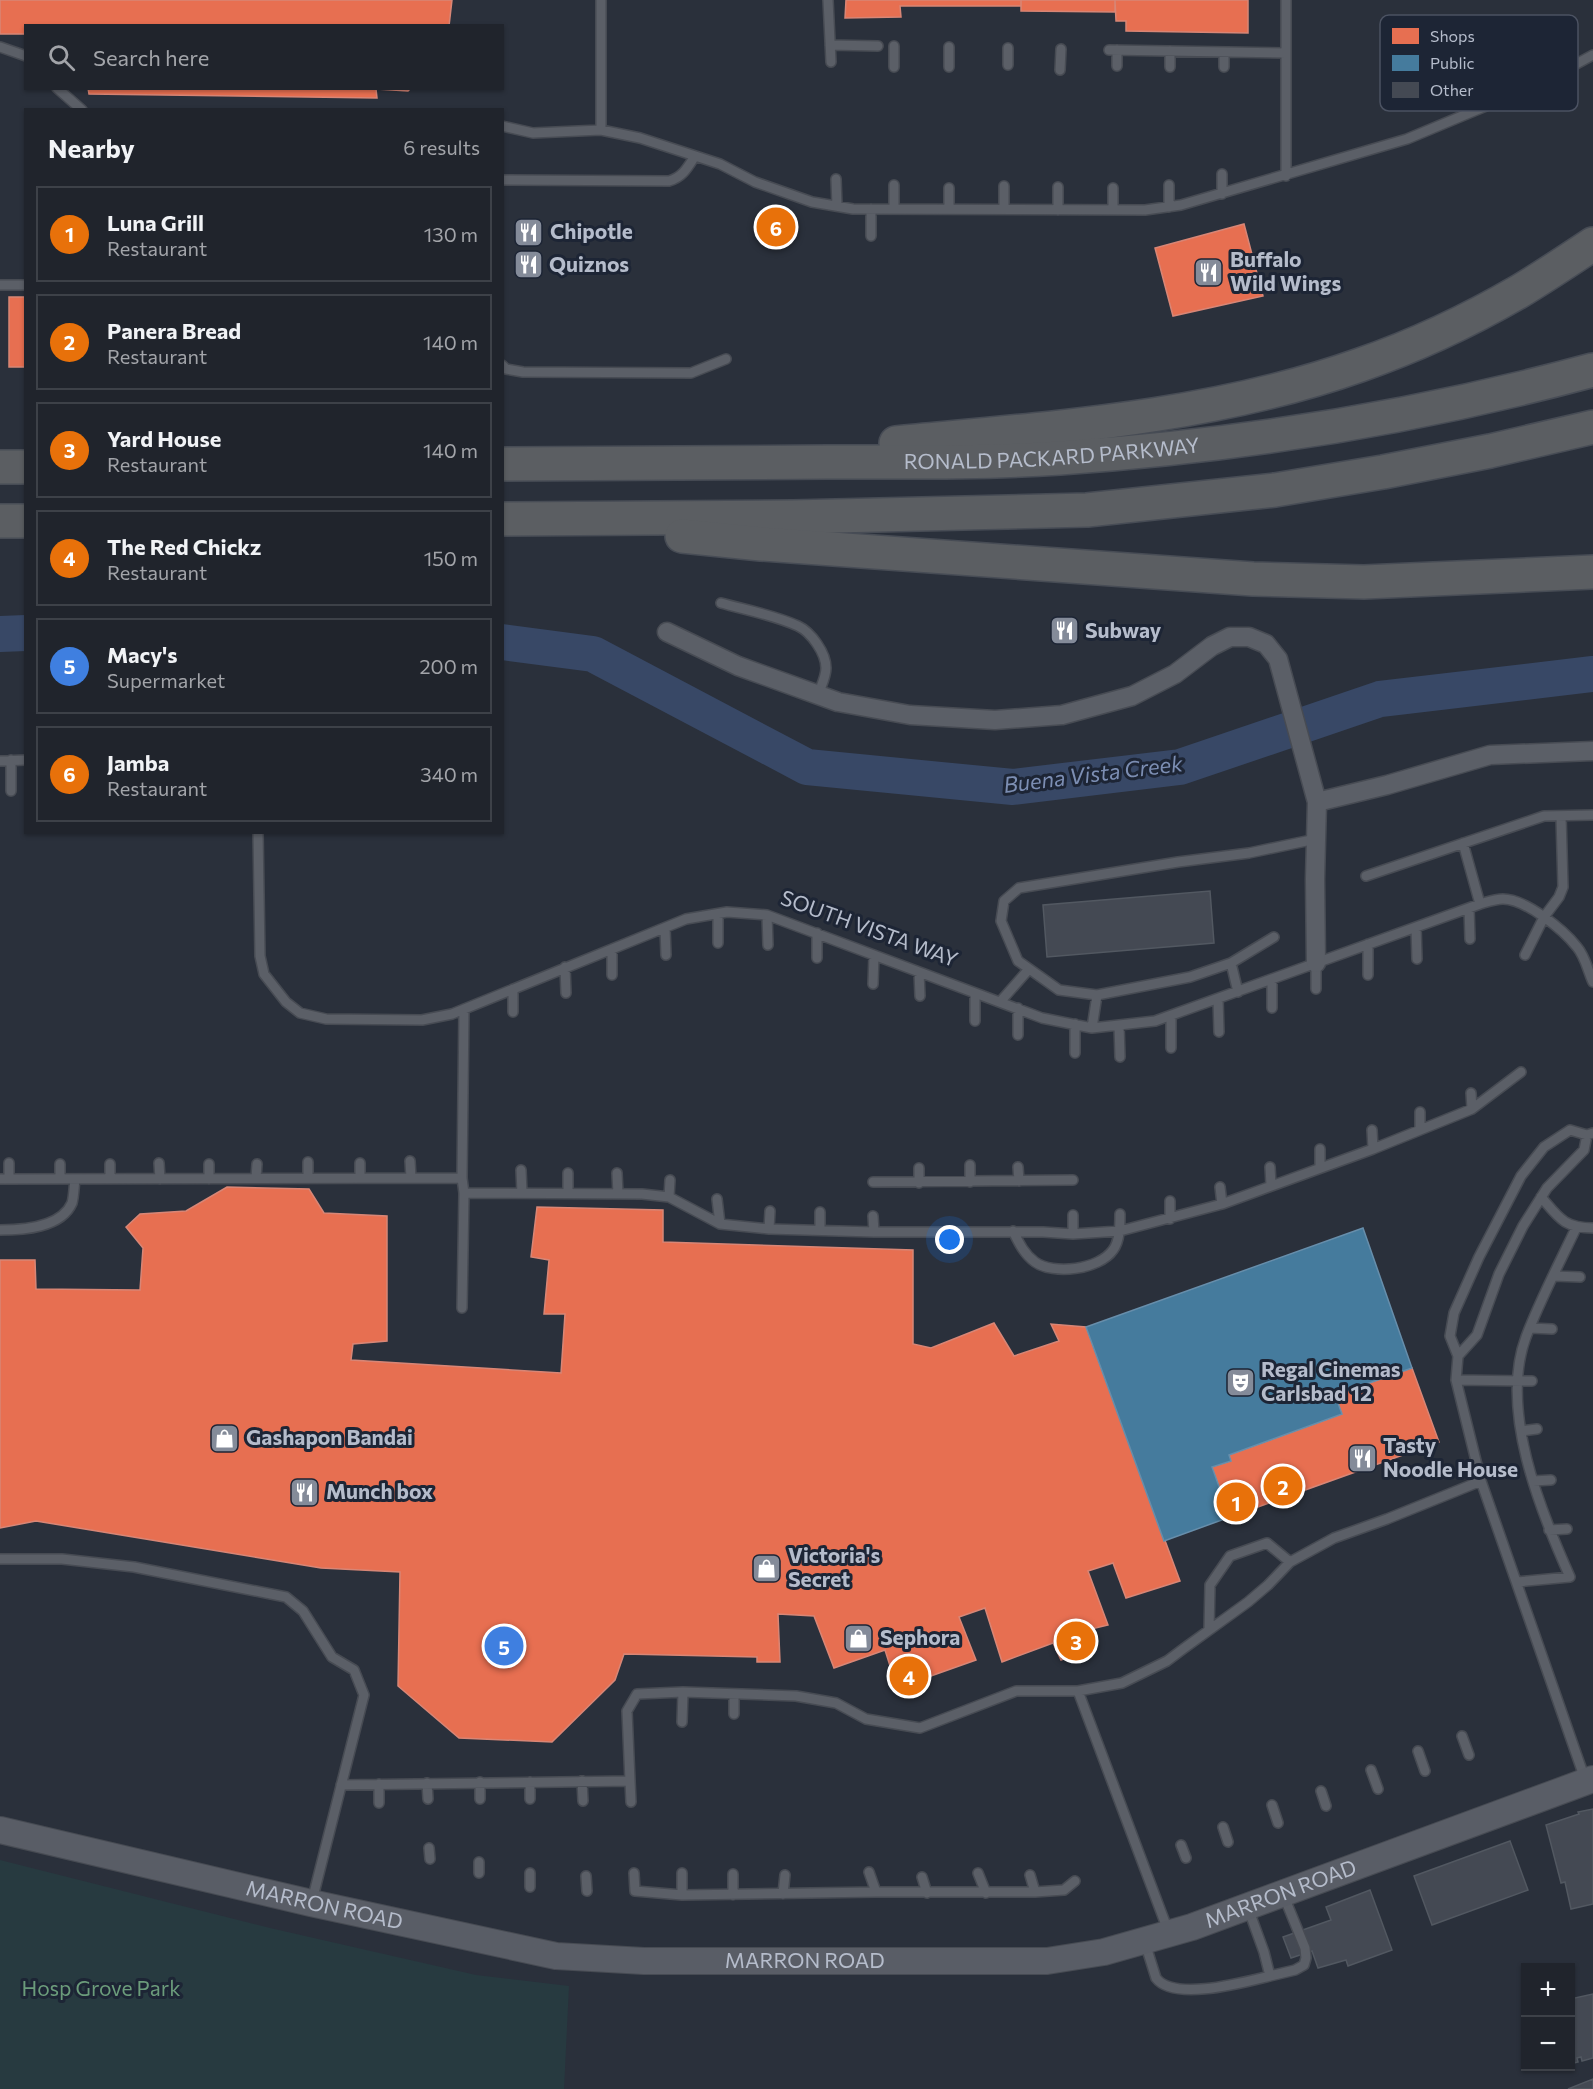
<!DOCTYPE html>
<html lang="en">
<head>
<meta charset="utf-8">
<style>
	:root { --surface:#20242c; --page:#2d3038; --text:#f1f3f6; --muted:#a2a4a9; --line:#3d4148; --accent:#0b8043 }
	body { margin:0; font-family:Commissioner,sans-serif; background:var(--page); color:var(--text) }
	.controls { position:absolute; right:18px; bottom:18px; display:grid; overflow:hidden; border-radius:0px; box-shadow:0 2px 4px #0004 }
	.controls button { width:54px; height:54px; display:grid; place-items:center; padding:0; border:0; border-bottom:2px solid var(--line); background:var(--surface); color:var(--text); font:30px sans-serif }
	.you { position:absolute; left:950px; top:1240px; width:21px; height:21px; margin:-15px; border:4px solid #fff; border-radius:50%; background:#1a73e8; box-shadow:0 0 0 9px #1a73e833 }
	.badge { display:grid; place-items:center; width:39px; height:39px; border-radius:50%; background:var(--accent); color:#fff; font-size:20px; font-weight:700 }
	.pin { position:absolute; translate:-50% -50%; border:3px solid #fff; box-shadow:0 2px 6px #0006 }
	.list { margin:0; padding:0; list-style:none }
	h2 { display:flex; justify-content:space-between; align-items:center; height:78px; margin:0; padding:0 24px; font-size:26px }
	h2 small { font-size:20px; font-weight:400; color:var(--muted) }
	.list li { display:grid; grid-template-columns:39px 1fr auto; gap:18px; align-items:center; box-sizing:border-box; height:96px; margin:0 12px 12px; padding:0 12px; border:2px solid var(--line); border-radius:0px }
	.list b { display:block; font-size:22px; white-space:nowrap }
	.list p { margin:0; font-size:20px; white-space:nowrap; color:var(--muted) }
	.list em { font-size:20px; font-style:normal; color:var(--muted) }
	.icon { flex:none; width:33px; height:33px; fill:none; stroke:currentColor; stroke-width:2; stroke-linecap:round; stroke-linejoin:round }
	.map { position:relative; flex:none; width:1593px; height:2089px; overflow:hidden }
	.search { position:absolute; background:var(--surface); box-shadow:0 2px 4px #0004; left:24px; top:24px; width:480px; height:66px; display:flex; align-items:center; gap:15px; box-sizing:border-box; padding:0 21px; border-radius:0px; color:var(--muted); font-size:22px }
	.panel { position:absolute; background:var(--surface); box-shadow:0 2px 4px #0004; left:24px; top:108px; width:480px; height:726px; border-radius:0px }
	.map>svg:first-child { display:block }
	.green { fill:#273a40 }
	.shops { fill:#e76f51; stroke:#d88676; stroke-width:1.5 }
	.public { fill:#457b9d; stroke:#678eab; stroke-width:1.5 }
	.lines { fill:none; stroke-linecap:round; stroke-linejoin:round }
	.river { stroke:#384866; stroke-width:36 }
	.building { fill:#444953; stroke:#525861; stroke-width:1.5 }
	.service-casing { stroke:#474b53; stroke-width:12 }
	.minor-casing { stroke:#474b53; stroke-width:21 }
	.secondary-casing { stroke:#474b53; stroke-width:28 }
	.motorway-casing { stroke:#474c55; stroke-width:36 }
	.service { stroke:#5b5f67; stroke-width:9 }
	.minor { stroke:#5b5f67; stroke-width:18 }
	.secondary { stroke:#595d66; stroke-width:26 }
	.motorway { stroke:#5b5e62; stroke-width:33 }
	.labels { text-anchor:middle; stroke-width:6; stroke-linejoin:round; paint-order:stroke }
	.poi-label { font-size:21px; font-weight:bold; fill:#b5bccb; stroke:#1d2535; text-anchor:start }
	.street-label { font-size:21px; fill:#b5bccb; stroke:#1d2535 }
	.park-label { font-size:21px; fill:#6b9c7b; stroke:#1d2535 }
	.water-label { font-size:22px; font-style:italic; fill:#7c8eb3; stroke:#1d2535 }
	.key { fill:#1d2535; stroke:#4b5262; stroke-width:1.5 }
	.key-label { font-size:16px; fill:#b5bccb }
</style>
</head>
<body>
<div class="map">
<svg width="1593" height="2089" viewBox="0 0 1593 2089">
	<rect width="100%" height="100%" fill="#2a303b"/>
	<path class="green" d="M 0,1860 L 270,1928 L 476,1975 L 569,1986 L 564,2089 L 0,2089 Z"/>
	<path class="shops" d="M 0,0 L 452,0 L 449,26 L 26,26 L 26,34 L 0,34 Z
		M 846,0 L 1021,0 L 1021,6 L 900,6 L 901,17 L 845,18 Z
		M 1021,0 L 1115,0 L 1115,12 L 1021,11 Z
		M 1115,0 L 1248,0 L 1248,33 L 1126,31 L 1126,21 L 1116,21 Z
		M 88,88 L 411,88 L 408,91 L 376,89 L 377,98 L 89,94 Z
		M 1244,224 L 1263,296 L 1173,316 L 1155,248 Z
		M 9,297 L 26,297 L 26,367 L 9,367 Z
		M 227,1187 L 309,1189 L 324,1213 L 387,1216 L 387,1341 L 353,1344 L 351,1360 L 561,1373 L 565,1314 L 544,1314 L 549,1260 L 531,1257 L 537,1207 L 663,1210 L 663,1242 L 913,1250 L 913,1344 L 931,1348 L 994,1323 L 1014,1356 L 1059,1341 L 1051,1324 L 1086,1327 L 1180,1581 L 1126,1598 L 1113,1563 L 1088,1571 L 1108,1625 L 1083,1631 L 1090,1649 L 1061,1660 L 1053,1643 L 1002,1662 L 985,1608 L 959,1617 L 976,1660 L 897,1688 L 885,1650 L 834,1668 L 814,1616 L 778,1614 L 780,1662 L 757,1662 L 757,1657 L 624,1654 L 615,1680 L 552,1742 L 459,1738 L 398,1686 L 400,1572 L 321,1568 L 36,1521 L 0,1528 L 0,1260 L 35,1260 L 36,1289 L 140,1290 L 143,1248 L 126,1227 L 140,1214 L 186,1211 Z
		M 1412,1368 L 1439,1442 L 1230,1517 L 1212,1467 L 1231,1461 L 1229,1455 L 1342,1414 L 1335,1395 Z"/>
	<path class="public" d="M 1363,1228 L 1412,1368 L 1335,1395 L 1342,1414 L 1229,1455 L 1231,1461 L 1212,1467 L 1230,1517 L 1164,1541 L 1086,1327 Z"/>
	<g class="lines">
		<path class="river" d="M 0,634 L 26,633
			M 502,642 L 593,654 L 807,767 L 1013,787 L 1180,767 L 1380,699 L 1593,674"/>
	</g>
	<path class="building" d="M 1210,891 L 1214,943 L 1047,957 L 1043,905 Z
		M 1593,1809 L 1593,1904 L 1571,1909 L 1565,1882 L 1561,1883 L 1546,1825 L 1579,1814 L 1578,1812 Z
		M 1510,1841 L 1528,1890 L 1432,1925 L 1414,1876 Z
		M 1370,1890 L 1392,1950 L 1348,1966 L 1346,1960 L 1318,1968 L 1312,1951 L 1291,1958 L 1283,1937 L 1331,1920 L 1326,1907 Z
		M 1593,1994 L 1593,2058 L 1582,2061 L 1581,2057 L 1577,2058 L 1578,2062 L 1570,2064 L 1570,1999 Z
		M 1593,2079 L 1593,2089 L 1568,2089 Z"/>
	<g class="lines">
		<defs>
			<path id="service" d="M 828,0 L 831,62
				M 1286,0 L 1286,176
				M 830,45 L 878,46
				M 894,46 L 894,67
				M 0,47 L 26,56
				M 949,47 L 949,67
				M 1109,50 L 1286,53
				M 1170,51 L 1170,67
				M 1008,65 L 1008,48
				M 1117,66 L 1117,50
				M 1224,67 L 1224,52
				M 1060,70 L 1061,49
				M 57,88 L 82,110
				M 502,126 L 533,133 L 601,130 L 640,138 L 720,164 L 755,182 L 812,202 L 853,209 L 1145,210 L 1181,205 L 1407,139 L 1541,83 L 1593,55
				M 601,130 L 601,0
				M 836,179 L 837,206
				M 502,180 L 669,181 C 683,177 688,167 695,156
				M 894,185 L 894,209
				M 949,188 L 949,209
				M 1222,194 L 1222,174
				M 1169,207 L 1169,185
				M 871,209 L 871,236
				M 1004,209 L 1004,186
				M 1058,210 L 1058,187
				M 1113,210 L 1113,188
				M 0,285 L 26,285
				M 502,365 L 506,369 L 523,372 L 691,373 L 726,359
				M 721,603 C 746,610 774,615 798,626 C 811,632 826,653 826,668 C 826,677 821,686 818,695
				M 11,760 L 11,791
				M 0,761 L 26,760
				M 258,832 L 260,956 L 264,974 L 286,1002 L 300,1013 L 326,1019 L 422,1020 L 452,1014 L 686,919 L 727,912 L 767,915 L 1042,1018 L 1092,1028 L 1155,1021 L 1480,904 C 1487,902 1495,899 1503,899 C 1525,899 1563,929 1577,947 C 1585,956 1588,971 1593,982
				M 1463,843 L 1480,904
				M 1366,876 L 1544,816 L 1593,815
				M 1469,908 L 1470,939
				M 718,914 L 718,943
				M 767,915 L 768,945
				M 1416,927 L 1417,959
				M 665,928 L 666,955
				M 817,933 L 817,958
				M 1274,937 L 1231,963 L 1190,977 L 1097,995 L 1059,990 L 1018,961 L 1001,921 L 1004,901 L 1019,888 L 1178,862 L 1249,853 L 1316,839
				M 612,949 L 612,975
				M 1525,955 L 1544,917 L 1559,897 L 1563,887 L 1561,816
				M 1231,963 L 1238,992
				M 1316,963 L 1316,989
				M 565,967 L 566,993
				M 919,972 L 920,996
				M 1368,975 L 1368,944
				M 1272,979 L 1272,1008
				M 873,984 L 874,955
				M 513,989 L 513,1012
				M 1218,999 L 1219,1032
				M 1000,1002 L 1029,969
				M 1018,1008 L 1018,1035
				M 975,1021 L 975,993
				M 1119,1025 L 1120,1057
				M 1092,1028 L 1097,995
				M 1171,1048 L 1171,1016
				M 1075,1053 L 1075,1024
				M 1471,1093 L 1472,1109
				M 1420,1112 L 1420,1128
				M 1372,1130 L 1373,1149
				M 410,1161 L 411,1178
				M 308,1162 L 308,1178
				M 9,1163 L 9,1179
				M 159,1163 L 160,1179
				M 360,1163 L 360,1178
				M 60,1164 L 60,1179
				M 110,1164 L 110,1179
				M 209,1164 L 209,1179
				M 970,1165 L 970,1182
				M 1018,1167 L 1019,1181
				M 1270,1167 L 1271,1185
				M 919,1168 L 919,1183
				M 1320,1168 L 1320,1149
				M 521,1170 L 522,1193
				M 568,1173 L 568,1193
				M 617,1173 L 618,1194
				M 256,1178 L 257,1164
				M 462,1178 L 464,1009
				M 0,1179 L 462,1178 L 464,1193 L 642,1194 L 669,1197 L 720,1224 L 769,1229 L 874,1232 L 1043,1232 L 1073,1234 L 1120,1231 L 1222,1204 L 1373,1149 L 1472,1109 L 1521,1072
				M 873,1182 L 1073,1180
				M 1220,1187 L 1222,1204
				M 669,1197 L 670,1180
				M 1541,1197 C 1559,1218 1564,1228 1593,1228
				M 717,1199 L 720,1224
				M 820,1212 L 820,1229
				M 1073,1215 L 1073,1234
				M 873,1216 L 874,1232
				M 1170,1219 L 1170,1201
				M 769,1229 L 770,1211
				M 0,1230 C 23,1230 61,1228 72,1203 C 74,1196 74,1186 75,1179
				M 1013,1231 C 1019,1243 1024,1254 1035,1262 C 1053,1275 1099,1270 1113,1250 C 1120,1241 1120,1225 1120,1214
				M 1554,1276 L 1580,1277
				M 462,1308 L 464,1193
				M 1530,1328 L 1552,1329
				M 1458,1356 L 1477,1335 L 1499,1274 L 1523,1226 L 1547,1188 L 1584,1150 L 1587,1135
				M 1456,1380 L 1532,1381
				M 1521,1431 L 1537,1429
				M 1533,1481 L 1551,1480
				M 1549,1530 L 1567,1529
				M 0,1559 L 62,1559 L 134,1567 L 286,1597 L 303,1611 L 332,1657 L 354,1670 L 364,1695 L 312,1901
				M 1517,1582 L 1570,1577 C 1540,1510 1499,1409 1526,1337 C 1540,1300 1559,1264 1576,1228
				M 1209,1630 L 1210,1585 L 1230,1556 L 1267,1543 L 1290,1562
				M 1078,1691 L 1169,1933
				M 734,1714 L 734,1694
				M 682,1722 L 683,1692
				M 1462,1736 L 1469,1755
				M 1418,1751 L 1425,1771
				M 1371,1770 L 1378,1789
				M 1585,1779 L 1481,1481 L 1456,1380 L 1458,1356 L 1450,1336 L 1454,1313 L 1479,1257 L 1521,1176 L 1544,1147 L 1570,1130 L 1587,1135 L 1593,1133
				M 582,1781 L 583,1801
				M 630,1781 L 631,1802
				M 530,1782 L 530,1799
				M 427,1783 L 428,1799
				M 379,1784 L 379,1803
				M 341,1785 L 630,1781 L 627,1711 L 637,1694 L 683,1692 L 796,1696 L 836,1703 L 866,1719 L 920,1728 L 1016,1691 L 1078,1691 L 1122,1683 L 1167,1661 L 1183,1649 L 1248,1602 L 1268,1585 L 1290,1562 L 1334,1538 L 1387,1519 L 1481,1481
				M 1321,1791 L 1326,1806
				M 480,1799 L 480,1782
				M 1272,1805 L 1278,1823
				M 1223,1827 L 1228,1842
				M 1181,1845 L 1186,1858
				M 429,1848 L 430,1859
				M 479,1862 L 479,1873
				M 869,1872 L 876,1892
				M 530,1873 L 530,1887
				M 634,1873 L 635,1891 L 682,1895 L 876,1892 L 1035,1892 L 1064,1890 L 1075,1881
				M 978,1873 L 986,1893
				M 1030,1875 L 1035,1892
				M 586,1876 L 587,1891
				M 922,1877 L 927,1893
				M 783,1894 L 785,1875
				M 682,1895 L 682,1873
				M 733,1895 L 733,1874
				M 1145,1943 L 1156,1978 C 1174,2002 1245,1982 1270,1976 L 1264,1952 L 1248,1908
				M 1270,1976 L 1295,1970 L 1304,1965 L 1306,1958 L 1305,1948 L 1283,1894"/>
			<path id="minor" d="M 667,632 L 738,666 L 838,702 L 910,715 L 995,720 L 1062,715 L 1132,696 L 1175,674 L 1212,646 L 1230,637 L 1249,637 L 1266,644 L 1278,659 L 1317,802 L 1315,879 L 1316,963
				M 1317,802 L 1387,785 L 1490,755 L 1593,751"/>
			<g id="secondary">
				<path id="s1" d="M 0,1830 L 311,1903 L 556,1956 L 644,1961 L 1047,1961 L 1104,1952 L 1192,1927 L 1593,1779"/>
			</g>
			<g id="motorway">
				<path d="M 896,443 C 1052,428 1211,418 1360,365 C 1415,346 1470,320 1520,291 C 1545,276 1569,260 1593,244"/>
				<path id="s2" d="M 502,464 C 611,463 720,463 828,462 C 905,462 983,463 1060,458 C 1240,446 1419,417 1593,370"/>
				<path d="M 0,467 L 26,467"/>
				<path d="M 502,519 L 792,517 L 1087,510 L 1275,490 L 1383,472 L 1490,451 L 1593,427"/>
				<path d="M 0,521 L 26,521"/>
				<path d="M 682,536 L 761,544 L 1253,579 L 1364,582 L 1593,572"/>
			</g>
		</defs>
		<use href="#service" class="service-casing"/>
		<use href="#minor" class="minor-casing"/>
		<use href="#secondary" class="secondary-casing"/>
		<use href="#motorway" class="motorway-casing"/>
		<use href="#service" class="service"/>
		<use href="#minor" class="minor"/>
		<use href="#secondary" class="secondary"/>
		<use href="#motorway" class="motorway"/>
	</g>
	<defs>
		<symbol id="restaurant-square" viewBox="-11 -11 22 22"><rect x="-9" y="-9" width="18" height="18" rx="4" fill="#848b99" stroke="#1d2535"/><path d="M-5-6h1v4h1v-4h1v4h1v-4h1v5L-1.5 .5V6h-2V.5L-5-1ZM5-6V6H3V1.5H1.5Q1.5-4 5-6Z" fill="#fff"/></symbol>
		<symbol id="theatre-square" viewBox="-11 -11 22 22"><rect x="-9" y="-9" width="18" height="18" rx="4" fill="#848b99" stroke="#1d2535"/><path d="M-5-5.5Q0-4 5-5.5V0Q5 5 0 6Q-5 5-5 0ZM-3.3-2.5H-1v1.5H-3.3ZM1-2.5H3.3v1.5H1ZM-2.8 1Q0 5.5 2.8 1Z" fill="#fff"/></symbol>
		<symbol id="shop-square" viewBox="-11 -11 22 22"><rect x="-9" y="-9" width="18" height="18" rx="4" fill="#848b99" stroke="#1d2535"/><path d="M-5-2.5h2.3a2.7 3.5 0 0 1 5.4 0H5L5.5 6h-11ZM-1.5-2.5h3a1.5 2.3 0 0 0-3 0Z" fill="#fff"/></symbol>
	</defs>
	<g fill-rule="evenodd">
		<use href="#restaurant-square" x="512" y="216" width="33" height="33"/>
		<use href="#restaurant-square" x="512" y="248" width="33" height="33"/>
		<use href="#restaurant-square" x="1192" y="256" width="33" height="33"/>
		<use href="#restaurant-square" x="1048" y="614" width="33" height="33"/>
		<use href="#theatre-square" x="1224" y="1366" width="33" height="33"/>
		<use href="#shop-square" x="208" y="1422" width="33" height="33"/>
		<use href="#restaurant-square" x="1346" y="1442" width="33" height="33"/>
		<use href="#restaurant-square" x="288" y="1476" width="33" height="33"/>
		<use href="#shop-square" x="750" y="1552" width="33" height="33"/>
		<use href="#shop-square" x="842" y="1622" width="33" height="33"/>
	</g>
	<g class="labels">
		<g class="poi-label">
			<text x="550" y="239">Chipotle</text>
			<text x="1230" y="267">Buffalo<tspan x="1230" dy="24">Wild Wings</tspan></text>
			<text x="549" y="272">Quiznos</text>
			<text x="1085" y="638">Subway</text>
			<text x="1261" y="1377">Regal Cinemas<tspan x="1261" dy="24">Carlsbad 12</tspan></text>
			<text x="246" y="1445">Gashapon Bandai</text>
			<text x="1383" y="1453">Tasty<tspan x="1383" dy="24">Noodle House</tspan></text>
			<text x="326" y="1499">Munch box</text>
			<text x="788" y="1563">Victoria's<tspan x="788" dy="24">Secret</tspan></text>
			<text x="880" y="1645">Sephora</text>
		</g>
		<g class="street-label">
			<text dy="7" stroke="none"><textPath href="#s2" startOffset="550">RONALD PACKARD PARKWAY</textPath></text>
			<text transform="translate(869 929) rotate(20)" y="7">SOUTH VISTA WAY</text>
			<text dy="7" stroke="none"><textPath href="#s1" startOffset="1305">MARRON ROAD</textPath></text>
			<text dy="7" stroke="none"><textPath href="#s1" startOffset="333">MARRON ROAD</textPath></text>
			<text dy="7" stroke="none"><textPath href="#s1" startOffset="819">MARRON ROAD</textPath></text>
		</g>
		<g class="park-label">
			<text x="101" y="1996">Hosp Grove Park</text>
		</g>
		<g class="water-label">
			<text transform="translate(1093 774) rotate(-7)" y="8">Buena Vista Creek</text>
		</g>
	</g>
	<rect x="1380" y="15" width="198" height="96" rx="9" class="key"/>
	<rect x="1392" y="28" width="27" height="16" fill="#e76f51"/>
	<rect x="1392" y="55" width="27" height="16" fill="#457b9d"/>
	<rect x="1392" y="82" width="27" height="16" fill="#444953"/>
	<g class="key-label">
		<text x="1430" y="42">Shops</text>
		<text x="1430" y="69">Public</text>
		<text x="1430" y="96">Other</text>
	</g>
</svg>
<div class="controls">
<button>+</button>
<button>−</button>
</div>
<div class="you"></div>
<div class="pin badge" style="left:1236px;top:1502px;background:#e8710a">1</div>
<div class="pin badge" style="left:1283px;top:1486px;background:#e8710a">2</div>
<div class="pin badge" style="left:1076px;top:1641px;background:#e8710a">3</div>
<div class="pin badge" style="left:909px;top:1676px;background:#e8710a">4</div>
<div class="pin badge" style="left:504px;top:1646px;background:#3f7fe0">5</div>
<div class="pin badge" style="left:776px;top:227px;background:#e8710a">6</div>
<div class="search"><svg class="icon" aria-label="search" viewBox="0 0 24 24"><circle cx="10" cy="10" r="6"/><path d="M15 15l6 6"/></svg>Search here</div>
<section class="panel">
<h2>Nearby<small>6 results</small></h2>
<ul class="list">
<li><span class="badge" style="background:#e8710a">1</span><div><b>Luna Grill</b><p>Restaurant</p></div><em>130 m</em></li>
<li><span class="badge" style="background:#e8710a">2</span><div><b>Panera Bread</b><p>Restaurant</p></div><em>140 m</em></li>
<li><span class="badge" style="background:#e8710a">3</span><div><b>Yard House</b><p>Restaurant</p></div><em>140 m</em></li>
<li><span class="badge" style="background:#e8710a">4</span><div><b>The Red Chickz</b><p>Restaurant</p></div><em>150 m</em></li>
<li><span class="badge" style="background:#3f7fe0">5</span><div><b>Macy's</b><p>Supermarket</p></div><em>200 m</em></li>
<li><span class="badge" style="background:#e8710a">6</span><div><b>Jamba</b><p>Restaurant</p></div><em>340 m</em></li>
</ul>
</section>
</div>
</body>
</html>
